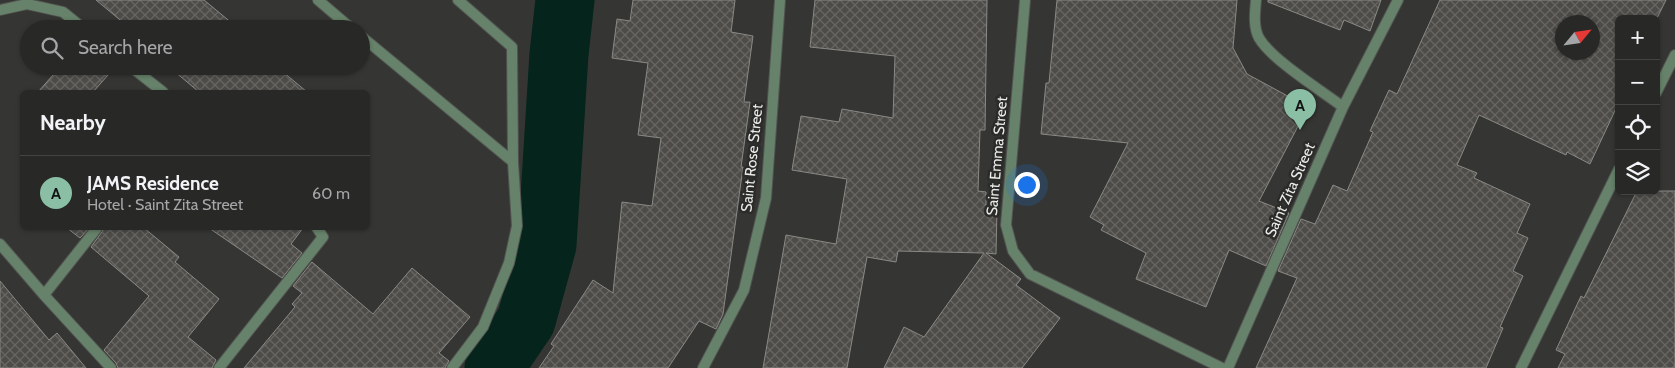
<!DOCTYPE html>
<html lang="en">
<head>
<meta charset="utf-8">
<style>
	:root { --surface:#282826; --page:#30302e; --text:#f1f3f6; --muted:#a5a6a7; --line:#444443; --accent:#8abfa5 }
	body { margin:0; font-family:Cabin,sans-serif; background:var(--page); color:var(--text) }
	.controls { position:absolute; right:15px; top:15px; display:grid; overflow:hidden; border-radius:8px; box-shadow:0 1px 4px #0004 }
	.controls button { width:45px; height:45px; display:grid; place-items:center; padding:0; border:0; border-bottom:1px solid var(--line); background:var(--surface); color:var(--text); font:25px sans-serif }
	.compass { position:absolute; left:1555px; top:15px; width:45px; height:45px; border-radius:50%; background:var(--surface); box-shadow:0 1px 4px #0004; rotate:61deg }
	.you { position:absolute; left:1026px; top:184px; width:18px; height:18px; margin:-12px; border:4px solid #fff; border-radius:50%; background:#1a73e8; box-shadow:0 0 0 8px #1a73e833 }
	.badge { display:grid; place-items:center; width:32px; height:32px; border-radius:50%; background:var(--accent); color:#111; font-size:16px; font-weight:700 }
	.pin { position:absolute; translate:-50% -41px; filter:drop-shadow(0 1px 2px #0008) }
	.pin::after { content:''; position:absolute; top:26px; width:18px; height:15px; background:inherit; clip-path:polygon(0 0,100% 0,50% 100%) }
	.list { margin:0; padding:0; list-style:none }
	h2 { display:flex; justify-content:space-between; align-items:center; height:65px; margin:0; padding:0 20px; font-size:21px }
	h2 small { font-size:16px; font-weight:400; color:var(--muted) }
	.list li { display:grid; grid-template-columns:32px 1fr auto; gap:15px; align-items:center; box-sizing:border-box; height:75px; padding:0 20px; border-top:1px solid var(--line) }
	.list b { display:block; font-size:19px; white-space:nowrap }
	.list p { margin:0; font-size:16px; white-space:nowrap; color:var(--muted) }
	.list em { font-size:16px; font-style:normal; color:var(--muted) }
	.icon { flex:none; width:28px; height:28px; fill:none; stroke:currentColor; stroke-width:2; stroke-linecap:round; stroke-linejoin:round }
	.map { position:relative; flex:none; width:1675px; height:368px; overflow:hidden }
	.search { position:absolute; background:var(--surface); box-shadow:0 1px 4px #0004; left:20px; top:20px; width:350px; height:55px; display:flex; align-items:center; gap:12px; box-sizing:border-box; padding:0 18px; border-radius:28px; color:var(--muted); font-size:19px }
	.panel { position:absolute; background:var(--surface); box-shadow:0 1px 4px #0004; left:20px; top:90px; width:350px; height:140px; border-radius:8px }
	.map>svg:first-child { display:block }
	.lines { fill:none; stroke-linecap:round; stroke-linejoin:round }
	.river { stroke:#04241c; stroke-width:59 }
	.building { fill:url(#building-cross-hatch); stroke:#8a8986; fill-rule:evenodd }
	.street-casing { stroke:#525350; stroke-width:12 }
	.street { stroke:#66826a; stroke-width:10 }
	.labels { text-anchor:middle; stroke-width:5; stroke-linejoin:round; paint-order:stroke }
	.street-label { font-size:15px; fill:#ebebe9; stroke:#2b2c29 }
</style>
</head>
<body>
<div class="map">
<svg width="1675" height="368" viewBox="0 0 1675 368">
	<defs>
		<pattern id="building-cross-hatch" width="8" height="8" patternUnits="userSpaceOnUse" patternTransform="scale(1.25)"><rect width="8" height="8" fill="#4d4c49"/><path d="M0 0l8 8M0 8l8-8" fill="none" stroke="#676663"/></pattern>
	</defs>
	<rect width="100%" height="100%" fill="#353633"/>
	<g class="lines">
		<path class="river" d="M 494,368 L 526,321 L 547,245 L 559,54 L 565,0"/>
	</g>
	<path class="building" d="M 96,0 L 204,0 L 239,29 L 131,29 Z
		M 633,0 L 735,0 L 731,32 L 753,36 L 744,102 L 750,102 L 741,167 L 743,167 L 723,314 L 716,329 L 699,321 L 668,368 L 539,368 L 554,346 L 551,344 L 593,280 L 613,293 L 622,202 L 652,206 L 661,138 L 638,135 L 648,63 L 612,58 L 617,19 L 630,21 Z
		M 815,0 L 987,0 L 985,130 L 980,130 L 978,191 L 986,192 L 986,208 L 997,208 L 996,254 L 986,253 L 1021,279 L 1016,285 L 1060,318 L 1022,368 L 884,368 L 904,327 L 924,337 L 984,253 L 898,251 L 896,262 L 867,257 L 847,368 L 763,368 L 786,235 L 836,244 L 847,179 L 792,170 L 801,116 L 839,122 L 842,109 L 893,118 L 895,56 L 810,47 Z
		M 1057,0 L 1237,0 L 1233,48 L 1247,74 L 1308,107 L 1259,201 L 1289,213 L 1266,266 L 1229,250 L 1206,307 L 1136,279 L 1146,253 L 1101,230 L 1104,225 L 1090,217 L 1128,143 L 1041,134 L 1046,83 L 1049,83 Z
		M 1268,0 L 1381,0 L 1370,31 L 1344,20 L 1340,30 L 1268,2 Z
		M 1440,0 L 1666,0 L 1656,20 L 1656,19 L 1619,19 L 1619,102 L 1590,164 L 1567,152 L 1566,155 L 1479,115 L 1457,165 L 1477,173 L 1474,178 L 1530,204 L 1517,233 L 1528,238 L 1513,271 L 1523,276 L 1500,327 L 1503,328 L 1486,368 L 1256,368 L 1297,278 L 1278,271 L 1301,219 L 1315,224 L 1333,185 L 1347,191 L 1373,132 L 1370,131 L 1389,90 L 1397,94 ZM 1562,22 L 1592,22 L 1592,52 L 1562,52 Z
		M 61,66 L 116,66 L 93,92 L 38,92 Z
		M 168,66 L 276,66 L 307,92 L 199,92 Z
		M 1637,191 L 1675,191 L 1675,368 L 1558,368 L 1565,354 L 1556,350 L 1581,296 L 1584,298 Z
		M 67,228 L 89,228 L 80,238 Z
		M 209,228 L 303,228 L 291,244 L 302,253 L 282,278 Z
		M 104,229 L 144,228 L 179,257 L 175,262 L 219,299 L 188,337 L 216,360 L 212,368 L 118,368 L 116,363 L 104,350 L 149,296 L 91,247 Z
		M 312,262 L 373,314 L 412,268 L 470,317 L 439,353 L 449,361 L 445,368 L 244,368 L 295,307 L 292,304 L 302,293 L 293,286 Z
		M 0,281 L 49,340 L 57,333 L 86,368 L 0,368 Z"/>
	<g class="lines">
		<defs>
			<path id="street" d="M 318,0 L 352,29
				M 1025,0 L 1006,225 L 1013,251 L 1030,274 L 1222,368
				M 1256,0 C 1255,12 1253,27 1259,38 C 1272,60 1322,91 1343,107
				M 0,10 L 27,4 L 63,12 L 84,29
				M 361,36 L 513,162
				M 130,66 L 163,92
				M 1656,93 L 1675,55
				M 0,244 L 44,295 L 111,368
				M 44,295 L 97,228
				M 219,368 L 323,237 L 317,228
				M 452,368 L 483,327 L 509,263 L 517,226 L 513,162 L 512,47 L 458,0
				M 703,368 L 744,290 L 766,198 L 780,0
				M 1228,368 L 1343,107 L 1398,0
				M 1521,368 L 1619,169"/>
		</defs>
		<use href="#street" class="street-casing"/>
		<use href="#street" class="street"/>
	</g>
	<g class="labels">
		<g class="street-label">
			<text transform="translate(997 156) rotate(-85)" y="5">Saint Emma Street</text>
			<text transform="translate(752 158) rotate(-84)" y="5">Saint Rose Street</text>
			<text transform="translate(1290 190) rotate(-66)" y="5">Saint Zita Street</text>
		</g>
	</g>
</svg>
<div class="controls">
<button>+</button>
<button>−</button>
<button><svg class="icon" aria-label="locate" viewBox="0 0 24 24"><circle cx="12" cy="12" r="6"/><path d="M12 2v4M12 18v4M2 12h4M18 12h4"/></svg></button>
<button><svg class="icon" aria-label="layers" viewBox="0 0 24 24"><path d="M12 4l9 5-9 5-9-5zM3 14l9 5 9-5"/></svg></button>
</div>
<svg class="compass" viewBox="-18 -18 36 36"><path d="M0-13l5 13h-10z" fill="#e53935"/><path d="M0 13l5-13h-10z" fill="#a5a6a7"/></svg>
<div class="you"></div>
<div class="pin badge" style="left:1300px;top:130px">A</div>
<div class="search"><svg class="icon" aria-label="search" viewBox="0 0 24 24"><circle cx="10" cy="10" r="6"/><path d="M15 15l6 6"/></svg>Search here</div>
<section class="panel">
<h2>Nearby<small></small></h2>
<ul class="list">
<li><span class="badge">A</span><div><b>JAMS Residence</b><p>Hotel · Saint Zita Street</p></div><em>60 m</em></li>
</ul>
</section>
</div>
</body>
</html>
